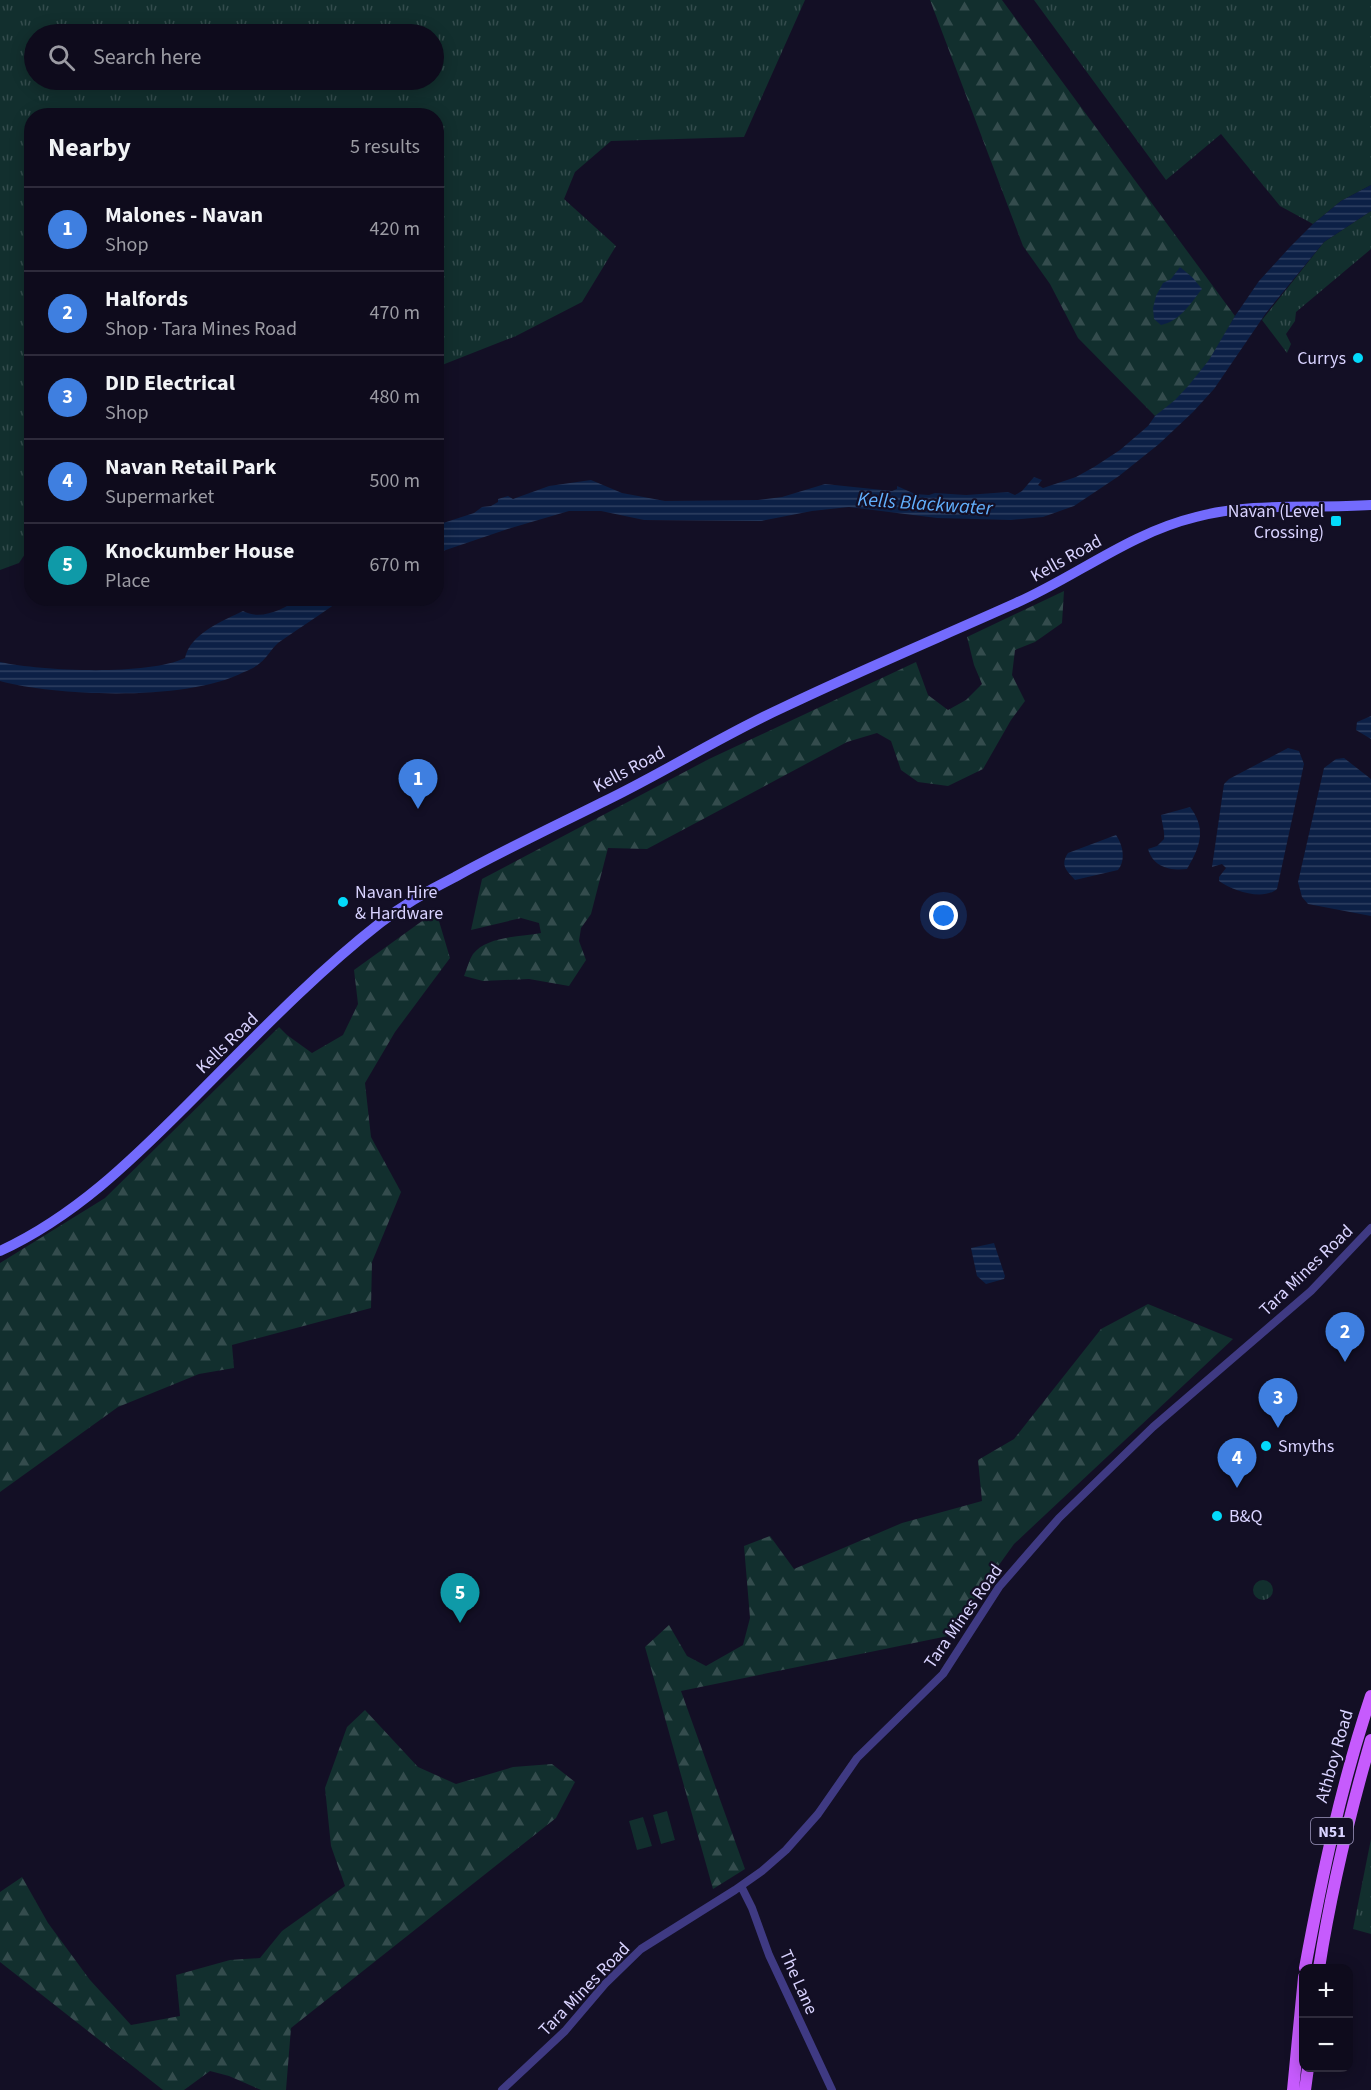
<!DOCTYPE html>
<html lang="en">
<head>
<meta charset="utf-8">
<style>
	:root { --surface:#0e0b1c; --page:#171425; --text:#f1f3f6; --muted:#9b9ba3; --line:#2e2b3b; --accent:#8c9099 }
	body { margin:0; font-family:"Source Sans 3",sans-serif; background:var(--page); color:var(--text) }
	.controls { position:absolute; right:18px; bottom:18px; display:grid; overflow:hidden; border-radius:12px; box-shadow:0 3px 15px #0003 }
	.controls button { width:54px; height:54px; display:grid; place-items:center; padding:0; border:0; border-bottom:2px solid var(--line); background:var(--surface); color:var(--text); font:30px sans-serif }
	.you { position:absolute; left:944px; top:916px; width:21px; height:21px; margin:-15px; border:4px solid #fff; border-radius:50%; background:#1a73e8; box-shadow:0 0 0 9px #1a73e833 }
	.badge { display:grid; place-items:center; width:39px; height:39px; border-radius:50%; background:var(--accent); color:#fff; font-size:20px; font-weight:700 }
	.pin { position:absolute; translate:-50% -50px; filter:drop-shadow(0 2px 3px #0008) }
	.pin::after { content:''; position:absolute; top:32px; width:21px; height:18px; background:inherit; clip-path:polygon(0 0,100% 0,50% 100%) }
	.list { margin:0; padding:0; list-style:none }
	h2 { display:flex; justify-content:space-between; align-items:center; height:78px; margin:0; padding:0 24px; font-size:26px }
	h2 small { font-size:20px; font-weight:400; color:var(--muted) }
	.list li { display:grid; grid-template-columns:39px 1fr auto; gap:18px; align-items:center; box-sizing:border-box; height:84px; padding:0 24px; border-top:2px solid var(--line) }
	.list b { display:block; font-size:22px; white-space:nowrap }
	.list p { margin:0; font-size:20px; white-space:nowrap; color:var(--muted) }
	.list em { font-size:20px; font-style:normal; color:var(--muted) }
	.icon { flex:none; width:33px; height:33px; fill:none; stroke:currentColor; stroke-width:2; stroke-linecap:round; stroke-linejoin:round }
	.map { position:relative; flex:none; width:1371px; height:2090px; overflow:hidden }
	.search { position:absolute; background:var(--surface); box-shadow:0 3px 15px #0003; left:24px; top:24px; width:420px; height:66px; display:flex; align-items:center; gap:15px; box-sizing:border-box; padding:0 21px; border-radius:33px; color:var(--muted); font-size:22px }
	.panel { position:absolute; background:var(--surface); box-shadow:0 3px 15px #0003; left:24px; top:108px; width:420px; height:498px; border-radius:24px }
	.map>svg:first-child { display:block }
	.grass { fill:url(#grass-tufts); fill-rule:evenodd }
	.forest { fill:url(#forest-firs) }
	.garden { fill:#122f2e }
	.water { fill:url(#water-rules) }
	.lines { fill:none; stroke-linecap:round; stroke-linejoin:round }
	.street { stroke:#3f3a83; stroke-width:8 }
	.secondary { stroke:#736bfd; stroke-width:10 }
	.primary { stroke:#c65bfd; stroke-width:12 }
	.poi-dot { fill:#03dafb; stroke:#130f25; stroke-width:2 }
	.labels { text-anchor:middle; stroke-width:4.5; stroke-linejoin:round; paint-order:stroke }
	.shield { fill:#130f25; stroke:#9e98be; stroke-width:1.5 }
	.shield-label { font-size:16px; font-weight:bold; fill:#d9d3ff }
	.poi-label { font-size:18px; fill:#d9d3ff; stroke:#130f25; text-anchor:start }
	.street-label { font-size:18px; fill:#d9d3ff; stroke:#130f25 }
	.water-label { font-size:20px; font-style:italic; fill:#62b0fd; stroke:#130f25 }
</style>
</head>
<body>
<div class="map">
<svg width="1371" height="2090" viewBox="0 0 1371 2090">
	<defs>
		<pattern id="grass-tufts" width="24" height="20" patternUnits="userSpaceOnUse" patternTransform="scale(1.5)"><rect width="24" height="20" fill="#122f2e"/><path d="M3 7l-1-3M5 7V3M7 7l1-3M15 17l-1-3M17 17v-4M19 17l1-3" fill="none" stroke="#344c4d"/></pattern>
		<pattern id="forest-firs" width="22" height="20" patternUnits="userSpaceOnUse" patternTransform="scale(1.5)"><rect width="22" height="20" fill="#122f2e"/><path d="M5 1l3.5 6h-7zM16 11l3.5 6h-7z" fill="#344c4d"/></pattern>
		<pattern id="water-rules" width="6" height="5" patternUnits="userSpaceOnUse" patternTransform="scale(1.5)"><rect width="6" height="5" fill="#0c2046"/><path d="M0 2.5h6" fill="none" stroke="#2f4062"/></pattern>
	</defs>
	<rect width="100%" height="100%" fill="#130f25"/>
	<path class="grass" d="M 0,0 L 805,0 L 744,137 L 611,141 L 575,172 L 564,199 L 616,246 L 582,302 L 516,336 L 437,367 L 436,116 L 32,116 L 31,545 L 19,563 L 0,570 ZM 34,34 L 434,34 L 434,80 L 34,80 Z
		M 1034,0 L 1371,0 L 1371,185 L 1341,201 L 1313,224 L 1280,206 L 1221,134 L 1166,180 Z
		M 1371,211 L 1371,249 L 1296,312 L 1295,321 L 1286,334 L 1291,344 L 1287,353 L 1262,320 L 1324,242 Z
		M1253 1590a10 10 0 1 1 20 0a10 10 0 1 1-20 0Z
		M 1371,1839 L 1371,1934 L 1353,1929 Z"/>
	<path class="forest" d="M 930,0 L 1002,0 L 1235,316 C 1215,352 1191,396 1155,416 L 1078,338 L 1050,284 L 1023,246 Z
		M 1064,591 L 1062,623 L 1035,642 L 1015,650 L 1012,675 L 1025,701 L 1011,720 L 983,769 L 948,786 L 918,782 L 901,770 L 891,741 L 877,733 L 847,742 L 647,849 L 608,848 L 591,914 L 581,928 L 579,941 L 586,960 L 569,986 L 529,979 L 483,981 L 464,976 C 467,969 469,960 473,954 C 487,936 520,937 541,933 L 539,923 L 521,918 L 471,930 L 482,879 L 709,759 L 916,662 L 928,695 L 948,710 L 966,700 L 982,684 L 974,665 L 967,637 Z
		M 436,911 L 450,958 L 395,1032 L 365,1083 L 371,1137 L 401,1192 L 372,1262 L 371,1308 L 232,1345 L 234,1368 L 199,1374 L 118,1407 L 0,1492 L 0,1263 L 105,1198 L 279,1027 L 287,1035 L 312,1053 L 343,1035 L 358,1004 L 354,970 Z
		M 1148,1304 L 1233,1339 L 1014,1544 L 948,1636 L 681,1691 L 745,1869 L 713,1889 L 645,1647 L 669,1625 L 687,1656 L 706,1666 L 743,1645 L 750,1618 L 744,1546 L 770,1536 L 794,1569 L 902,1523 L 982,1501 L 978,1460 L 1014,1439 L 1101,1329 Z
		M 365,1710 L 418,1767 L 456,1784 L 513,1767 L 552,1764 L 575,1782 L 556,1818 L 291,2028 L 286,2090 L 261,2090 L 229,2076 L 210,2071 L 184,2090 L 163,2090 L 0,1962 L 0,1892 L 22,1877 L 48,1923 L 90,1980 L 131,2025 L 180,2016 L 176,1975 L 230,1960 L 260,1958 L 282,1931 L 345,1886 L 331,1846 L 325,1788 L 347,1727 Z"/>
	<path class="garden" d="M 667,1811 L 675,1840 L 661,1844 L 653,1815 Z
		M 643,1817 L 652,1846 L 637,1850 L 629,1821 Z"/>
	<path class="water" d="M 1371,185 L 1371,211 L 1324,242 L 1266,313 L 1214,389 L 1193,412 L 1159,444 L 1119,476 L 1074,506 L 1043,517 L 1011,520 L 937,518 L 849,507 L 812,511 L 761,521 L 644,520 L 601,511 L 569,511 L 511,528 L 437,553 L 437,525 L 474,513 L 482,507 L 491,506 L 498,502 L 498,499 L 508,496 L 513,499 L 549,486 L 591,480 L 622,493 L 665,501 L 758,500 L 782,497 L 825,484 L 892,491 L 897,489 L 897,486 L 915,494 L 929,495 L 935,493 L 966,495 L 1008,492 L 1015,495 L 1022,491 L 1034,477 L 1042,480 L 1038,485 L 1043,488 L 1076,477 L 1094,467 L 1120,450 L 1148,426 L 1155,416 L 1175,400 L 1189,385 L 1209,360 L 1235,316 L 1259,281 L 1290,247 L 1313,224 L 1341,201 Z
		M 1180,267 L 1193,278 L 1202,289 C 1190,304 1180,321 1161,325 L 1154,319 L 1153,308 L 1156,296 L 1163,283 L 1171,279 Z
		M 299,599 L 342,599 C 322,614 299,628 278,643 C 271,649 267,658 260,663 C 256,667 249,670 244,672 C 189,701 60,697 0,681 L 0,662 C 41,671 147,676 185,658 C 190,634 222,621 243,611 C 261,621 283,609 299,599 Z
		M 1371,716 L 1371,739 L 1356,730 L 1357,722 Z
		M 1288,748 L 1299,751 L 1304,764 L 1277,889 C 1263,901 1233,891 1219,881 L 1219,877 L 1226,868 L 1222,864 L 1212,867 L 1224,784 L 1229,779 Z
		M 1344,758 L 1371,779 L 1371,916 L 1308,904 L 1302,897 L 1298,882 L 1324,768 L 1336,759 Z
		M 1190,807 C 1207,829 1200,847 1187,869 C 1170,871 1153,867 1148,849 L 1157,846 L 1164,839 C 1165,831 1162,824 1161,815 Z
		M 1116,835 C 1123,845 1126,860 1118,870 L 1075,880 C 1066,870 1060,865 1068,853 Z
		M 994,1243 L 1005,1276 L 1004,1279 L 986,1284 L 977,1276 L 971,1248 Z"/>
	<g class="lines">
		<path class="street" d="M 741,1886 L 752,1908 L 769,1955 L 832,2090
			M 502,2090 L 565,2031 L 605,1984 L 641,1949 L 735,1890 L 762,1871 L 786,1850 L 818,1814 L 857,1758 L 943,1674 L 999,1587 L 1059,1518 L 1153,1427 L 1311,1291 L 1371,1228"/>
		<path class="secondary" d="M 0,1251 C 74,1217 131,1161 188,1104 C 250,1042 311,977 380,923 C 403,905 429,890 455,877 C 504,850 555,826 605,801 C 665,772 721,736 782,708 C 859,671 938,638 1016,603 C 1077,576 1130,533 1196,517 C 1253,502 1313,509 1371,505"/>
		<path class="primary" d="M 1305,1968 C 1322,1876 1341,1785 1371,1696
			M 1319,1968 C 1331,1891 1349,1816 1371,1740
			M 1293,2090 L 1304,1977
			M 1305,2090 L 1308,2068"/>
	</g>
	<g class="poi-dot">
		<circle cx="1358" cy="358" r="6"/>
		<rect x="1330" y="515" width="12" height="12" rx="3"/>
		<circle cx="343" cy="902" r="6"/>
		<circle cx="1266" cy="1446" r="6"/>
		<circle cx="1217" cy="1516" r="6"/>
	</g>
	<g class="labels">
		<rect class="shield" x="1311" y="1818" width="42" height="26" rx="4.5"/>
		<g class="shield-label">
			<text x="1332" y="1837">N51</text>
		</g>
		<g class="poi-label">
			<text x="1346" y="364" text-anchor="end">Currys</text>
			<text x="1324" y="517" text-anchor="end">Navan (Level<tspan x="1324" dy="21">Crossing)</tspan></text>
			<text x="355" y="898">Navan Hire<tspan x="355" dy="21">&amp; Hardware</tspan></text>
			<text x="1278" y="1452">Smyths</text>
			<text x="1229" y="1522">B&amp;Q</text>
		</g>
		<g class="street-label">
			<text transform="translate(1066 558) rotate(-29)" y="6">Kells Road</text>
			<text transform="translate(629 769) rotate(-28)" y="6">Kells Road</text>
			<text transform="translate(227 1043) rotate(-44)" y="6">Kells Road</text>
			<text transform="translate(1306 1270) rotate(-44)" y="6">Tara Mines Road</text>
			<text transform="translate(963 1616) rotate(-55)" y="6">Tara Mines Road</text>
			<text transform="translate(1334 1756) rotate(-74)" y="6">Athboy Road</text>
			<text transform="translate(799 1982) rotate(66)" y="6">The Lane</text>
			<text transform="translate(584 1989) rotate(-46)" y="6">Tara Mines Road</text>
		</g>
		<g class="water-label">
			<text transform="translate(925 503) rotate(4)" y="7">Kells Blackwater</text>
		</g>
	</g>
</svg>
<div class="controls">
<button>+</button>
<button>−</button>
</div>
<div class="you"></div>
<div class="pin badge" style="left:418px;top:809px;background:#3f7fe0">1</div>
<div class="pin badge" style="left:1345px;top:1362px;background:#3f7fe0">2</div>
<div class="pin badge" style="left:1278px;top:1428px;background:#3f7fe0">3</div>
<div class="pin badge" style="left:1237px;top:1488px;background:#3f7fe0">4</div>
<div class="pin badge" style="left:460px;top:1623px;background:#0f9aa8">5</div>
<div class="search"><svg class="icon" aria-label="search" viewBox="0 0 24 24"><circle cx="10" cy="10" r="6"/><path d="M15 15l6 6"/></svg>Search here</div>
<section class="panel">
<h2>Nearby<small>5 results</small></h2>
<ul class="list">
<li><span class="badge" style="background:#3f7fe0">1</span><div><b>Malones - Navan</b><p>Shop</p></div><em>420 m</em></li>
<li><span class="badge" style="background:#3f7fe0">2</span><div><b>Halfords</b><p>Shop · Tara Mines Road</p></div><em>470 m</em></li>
<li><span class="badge" style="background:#3f7fe0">3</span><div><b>DID Electrical</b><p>Shop</p></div><em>480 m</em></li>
<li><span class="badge" style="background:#3f7fe0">4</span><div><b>Navan Retail Park</b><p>Supermarket</p></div><em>500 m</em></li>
<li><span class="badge" style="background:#0f9aa8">5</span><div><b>Knockumber House</b><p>Place</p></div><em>670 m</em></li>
</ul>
</section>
</div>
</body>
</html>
